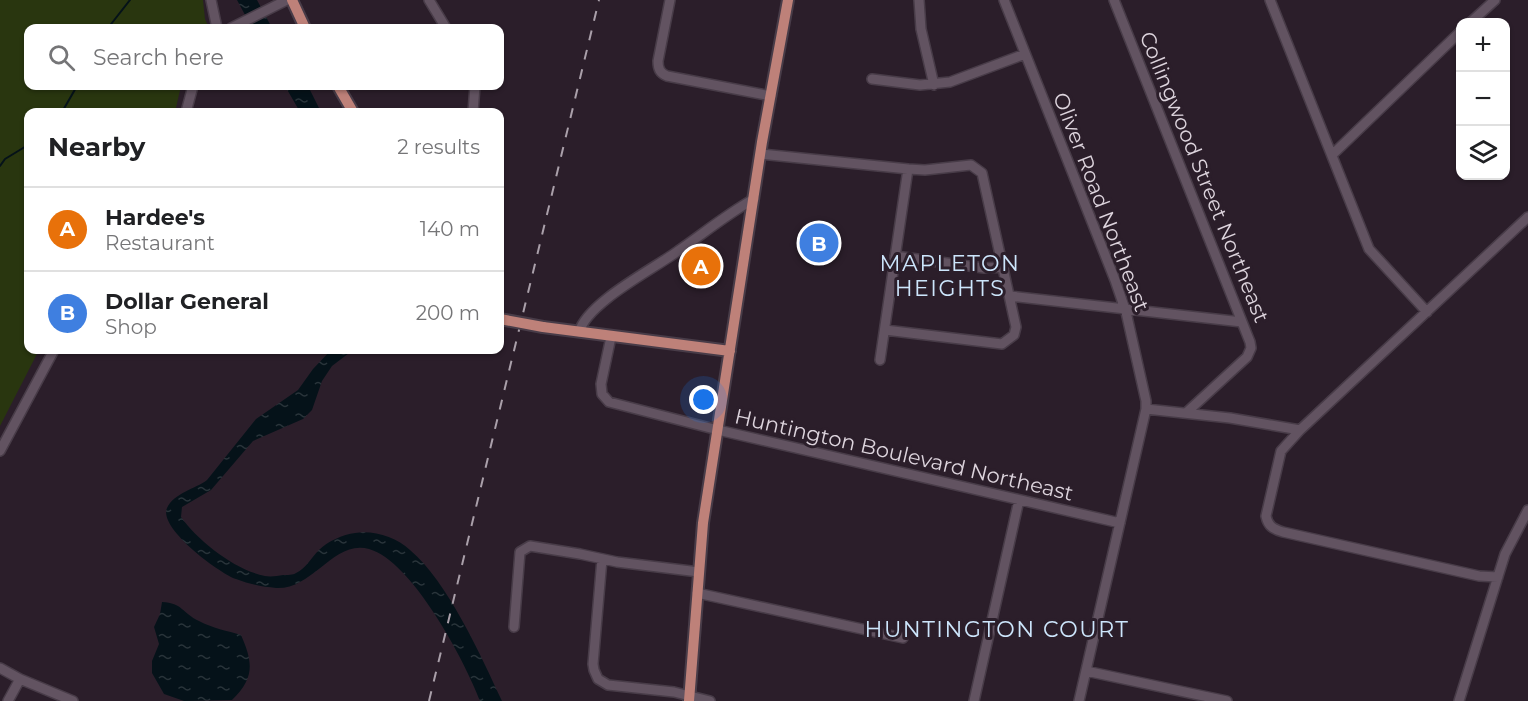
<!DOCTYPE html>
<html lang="en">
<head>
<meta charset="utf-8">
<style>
	:root { --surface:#fff; --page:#f2f2f2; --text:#202124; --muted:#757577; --line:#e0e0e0; --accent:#486883 }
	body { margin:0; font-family:Montserrat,sans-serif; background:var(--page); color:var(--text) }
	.controls { position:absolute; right:18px; top:18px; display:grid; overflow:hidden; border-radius:12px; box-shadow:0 2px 4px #0004 }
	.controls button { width:54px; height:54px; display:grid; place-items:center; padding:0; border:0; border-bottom:2px solid var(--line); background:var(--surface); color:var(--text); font:30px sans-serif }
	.you { position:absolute; left:704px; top:400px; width:21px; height:21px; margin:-15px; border:4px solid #fff; border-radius:50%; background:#1a73e8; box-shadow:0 0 0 9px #1a73e833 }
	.badge { display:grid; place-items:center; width:39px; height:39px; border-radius:50%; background:var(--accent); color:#fff; font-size:20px; font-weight:700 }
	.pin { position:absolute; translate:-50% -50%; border:3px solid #fff; box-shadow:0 2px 6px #0006 }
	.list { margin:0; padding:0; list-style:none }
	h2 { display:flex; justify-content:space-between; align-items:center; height:78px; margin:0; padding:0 24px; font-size:26px }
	h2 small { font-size:20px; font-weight:400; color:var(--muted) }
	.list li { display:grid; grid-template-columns:39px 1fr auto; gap:18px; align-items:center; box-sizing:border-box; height:84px; padding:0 24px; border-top:2px solid var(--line) }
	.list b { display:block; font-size:22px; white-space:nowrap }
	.list p { margin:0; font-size:20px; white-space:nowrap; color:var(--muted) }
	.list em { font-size:20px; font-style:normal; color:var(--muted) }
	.icon { flex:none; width:33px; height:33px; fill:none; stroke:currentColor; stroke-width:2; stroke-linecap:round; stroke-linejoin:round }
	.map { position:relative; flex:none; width:1528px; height:701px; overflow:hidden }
	.search { position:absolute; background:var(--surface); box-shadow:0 2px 4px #0004; left:24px; top:24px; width:480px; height:66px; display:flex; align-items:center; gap:15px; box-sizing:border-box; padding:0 21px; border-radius:12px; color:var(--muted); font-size:22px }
	.panel { position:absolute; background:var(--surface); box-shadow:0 2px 4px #0004; left:24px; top:108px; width:480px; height:246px; border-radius:12px }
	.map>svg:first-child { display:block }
	.green { fill:#29360f }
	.water { fill:url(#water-ripples) }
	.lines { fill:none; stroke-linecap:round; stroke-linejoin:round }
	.stream { stroke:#051219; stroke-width:2 }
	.minor-casing { stroke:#483c48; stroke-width:12 }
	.major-casing { stroke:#483c48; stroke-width:14 }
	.minor { stroke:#625361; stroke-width:9 }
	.major { stroke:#be8179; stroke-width:10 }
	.rail { stroke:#aaa0aa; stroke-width:2; stroke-dasharray:10 10; stroke-linecap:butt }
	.major-bridge-casing { stroke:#483c48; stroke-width:14; stroke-linecap:butt }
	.major-bridge { stroke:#be8179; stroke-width:10 }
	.labels { text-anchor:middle; stroke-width:6; stroke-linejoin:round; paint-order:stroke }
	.street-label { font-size:21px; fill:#ddd4dd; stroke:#2b1e2a }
	.neighbourhood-label { font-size:22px; letter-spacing:1.5px; fill:#cde6fc; stroke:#2b1e2a }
</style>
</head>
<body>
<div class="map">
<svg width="1528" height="701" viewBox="0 0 1528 701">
	<defs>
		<pattern id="water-ripples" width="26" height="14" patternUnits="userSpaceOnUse" patternTransform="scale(1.5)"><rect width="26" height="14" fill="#051219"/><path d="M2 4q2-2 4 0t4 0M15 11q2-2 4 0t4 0" fill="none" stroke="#29343a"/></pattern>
	</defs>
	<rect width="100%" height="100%" fill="#2b1e2a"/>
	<path class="green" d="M 0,0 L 203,0 L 205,19 L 209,28 L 28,28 L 28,86 L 181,86 L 175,112 L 28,112 L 28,350 L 39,350 L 0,426 Z"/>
	<path class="water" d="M 237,0 L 257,0 L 272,28 L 252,28 Z
		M 285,86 L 308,86 L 321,112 L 300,112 Z
		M 331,350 L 353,350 L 332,366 L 322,381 L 312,410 L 303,419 L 253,441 L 211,490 L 182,507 L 181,517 C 198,541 235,570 265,576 C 271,577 277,576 283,575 C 287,575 293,575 296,573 C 306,568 311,558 319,550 C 327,542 343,534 355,533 C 374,530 396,537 410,550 C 448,582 481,656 502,701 L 480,701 C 465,661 412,561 369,549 C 334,539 313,590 276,588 C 262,587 249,584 236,579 C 219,573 158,528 167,508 C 174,493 195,489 207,480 L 256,419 L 298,390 L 313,369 Z
		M 162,602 C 183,603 182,613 199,621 C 212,628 228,631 241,635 C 253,662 255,678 232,700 L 184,701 L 164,694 L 152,673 L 152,661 L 159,644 L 154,627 L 160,614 Z"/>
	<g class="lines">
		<path class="stream" d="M 108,28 L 130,0
			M 62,112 L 77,86
			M 0,166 L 5,159 L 28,145"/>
		<defs>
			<path id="minor" d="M 211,0 L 217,28
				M 429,0 L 446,28
				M 670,0 L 658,61 C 658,69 660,73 667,76 L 771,96
				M 919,0 L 921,29 L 934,85
				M 1004,0 L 1115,280 L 1126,312 L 1146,401 L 1146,409 L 1079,701
				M 1114,0 L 1250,342 L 1251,348 L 1247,357 L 1186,413
				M 1270,0 L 1369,249 L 1427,312
				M 1471,22 L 1495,0
				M 231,28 L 287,0
				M 872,79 L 920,85 L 950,82 L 1025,54
				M 186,112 L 193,86
				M 473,112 L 475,86
				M 761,154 L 908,169 L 925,170 L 971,165 L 982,173 L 1016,327 L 1014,335 L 1002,344 L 885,330
				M 1332,155 L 1460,32
				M 895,256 L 984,268 L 1004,267
				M 1010,296 L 1242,322
				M 579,332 C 588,302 652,270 678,251 C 704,233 727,214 754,199
				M 611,337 L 601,384 L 602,394 L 609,402 L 718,430 L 1120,523
				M 880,360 L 908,169
				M 1146,409 L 1230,418 L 1300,430 L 1528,217
				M 1300,430 L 1281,451 L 1266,516 C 1268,526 1273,529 1283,532 L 1479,576 L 1498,577
				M 0,451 L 54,350
				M 602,559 L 593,664 L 594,670 L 598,679 L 608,685 L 674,692 L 710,701
				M 697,593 L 903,638
				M 514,627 L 520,552 L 530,546 L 580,554 L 617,562 L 699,572
				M 0,668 L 20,679 L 73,701
				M 1086,671 L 1227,701
				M 8,701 L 20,679
				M 974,701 L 1019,500
				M 1459,701 L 1505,554 L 1528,510"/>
			<path id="major" d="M 292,0 L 305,28
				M 338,86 L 353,112
				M 543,327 L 730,351
				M 689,701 L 703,523 L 762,142 L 788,0"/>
		</defs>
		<use href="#minor" class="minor-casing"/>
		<use href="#major" class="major-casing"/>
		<use href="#minor" class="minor"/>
		<use href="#major" class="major"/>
		<path class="rail" d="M 429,701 L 599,0"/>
		<defs>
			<path id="major-bridge" d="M 500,319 L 543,327"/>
		</defs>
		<use href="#major-bridge" class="major-bridge-casing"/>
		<use href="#major-bridge" class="major-bridge"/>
	</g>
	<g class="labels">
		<g class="street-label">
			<text transform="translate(1204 177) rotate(68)" y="7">Collingwood Street Northeast</text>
			<text transform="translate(1101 202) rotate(69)" y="7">Oliver Road Northeast</text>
			<text transform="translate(904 455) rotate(13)" y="7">Huntington Boulevard Northeast</text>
		</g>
		<g class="neighbourhood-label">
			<text x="950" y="271">MAPLETON<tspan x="950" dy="25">HEIGHTS</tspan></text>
			<text x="997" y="637">HUNTINGTON COURT</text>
		</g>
	</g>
</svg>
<div class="controls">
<button>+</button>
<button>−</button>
<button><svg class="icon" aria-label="layers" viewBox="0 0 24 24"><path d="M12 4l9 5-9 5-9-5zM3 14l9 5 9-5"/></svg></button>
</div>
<div class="you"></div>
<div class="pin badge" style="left:701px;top:266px;background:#e8710a">A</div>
<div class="pin badge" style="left:819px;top:243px;background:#3f7fe0">B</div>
<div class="search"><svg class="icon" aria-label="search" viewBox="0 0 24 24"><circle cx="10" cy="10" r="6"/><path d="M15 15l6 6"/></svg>Search here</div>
<section class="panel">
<h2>Nearby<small>2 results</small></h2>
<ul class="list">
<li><span class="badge" style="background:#e8710a">A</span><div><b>Hardee's</b><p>Restaurant</p></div><em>140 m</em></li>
<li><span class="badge" style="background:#3f7fe0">B</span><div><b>Dollar General</b><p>Shop</p></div><em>200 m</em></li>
</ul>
</section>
</div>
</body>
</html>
